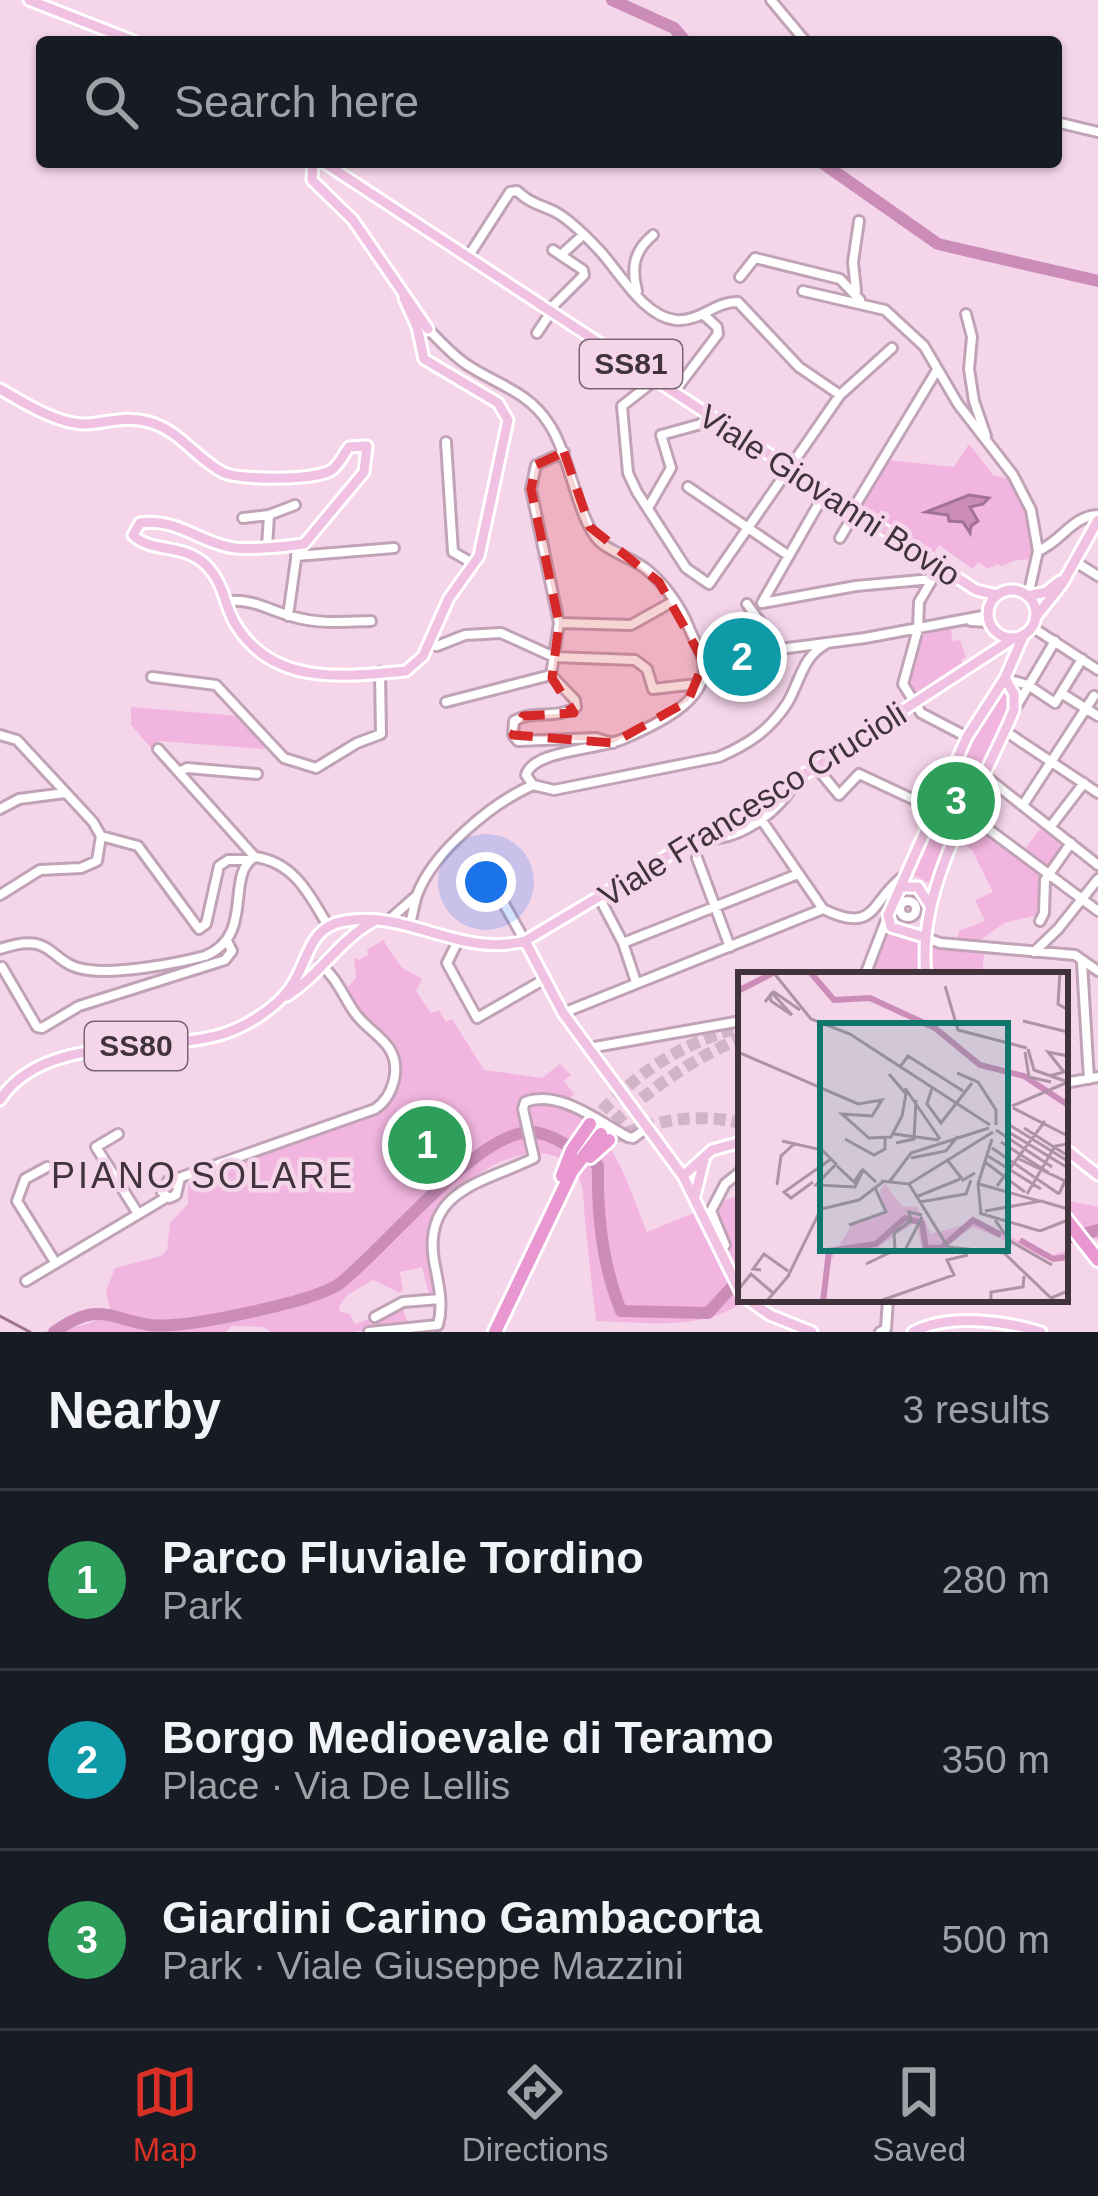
<!DOCTYPE html>
<html lang="en">
<head>
<meta charset="utf-8">
<style>
	:root { --surface:#171b24; --page:#20242c; --text:#f1f3f6; --muted:#9ea1a6; --line:#363941; --accent:#d93025 }
	body { margin:0; font-family:Helvetica,sans-serif; background:var(--page); color:var(--text) }
	.you { position:absolute; left:486px; top:882px; width:42px; height:42px; margin:-30px; border:9px solid #fff; border-radius:50%; background:#1a73e8; box-shadow:0 0 0 18px #1a73e833 }
	.badge { display:grid; place-items:center; width:78px; height:78px; border-radius:50%; background:var(--accent); color:#fff; font-size:39px; font-weight:700 }
	.pin { position:absolute; translate:-50% -50%; border:6px solid #fff; box-shadow:0 3px 12px #0006 }
	.list { margin:0; padding:0; list-style:none }
	h2 { display:flex; justify-content:space-between; align-items:center; height:156px; margin:0; padding:0 48px; font-size:51px }
	h2 small { font-size:39px; font-weight:400; color:var(--muted) }
	.list li { display:grid; grid-template-columns:78px 1fr auto; gap:36px; align-items:center; box-sizing:border-box; height:180px; padding:0 48px; border-top:3px solid var(--line) }
	.list b { display:block; font-size:45px; white-space:nowrap }
	.list p { margin:0; font-size:39px; white-space:nowrap; color:var(--muted) }
	.list em { font-size:39px; font-style:normal; color:var(--muted) }
	.icon { flex:none; width:66px; height:66px; fill:none; stroke:currentColor; stroke-width:2; stroke-linecap:round; stroke-linejoin:round }
	.map { position:relative; flex:none; width:1098px; height:1332px; overflow:hidden }
	.search { position:absolute; background:var(--surface); box-shadow:0 3px 9px #0004; left:36px; right:36px; top:36px; height:132px; display:flex; align-items:center; gap:30px; box-sizing:border-box; padding:0 42px; border-radius:12px; color:var(--muted); font-size:45px }
	.sheet { height:696px; background:var(--surface) }
	nav { display:flex; justify-content:space-around; align-items:center; box-sizing:border-box; height:168px; border-top:3px solid var(--line); background:var(--surface); font-size:33px; color:var(--muted) }
	nav a { display:grid; justify-items:center; gap:6px }
	nav .on { color:var(--accent) }
	.map>svg:first-child { display:block }
	.green { fill:#f2b5df }
	.water { fill:#cb8db8; stroke:#a17293; stroke-width:3 }
	.lines { fill:none; stroke-linecap:round; stroke-linejoin:round }
	.stream { stroke:#a17293; stroke-width:3 }
	.river { stroke:#cb8db8; stroke-width:12 }
	.highway-tunnel { stroke:#d1b5c7; stroke-width:12; stroke-dasharray:12 6; stroke-linecap:butt }
	.minor-casing { stroke:#c1a3b7; stroke-width:14 }
	.major-casing { stroke:#fff; stroke-width:15 }
	.highway-casing { stroke:#fff; stroke-width:18 }
	.minor { stroke:#fff; stroke-width:8 }
	.major { stroke:#f1c1e3; stroke-width:9 }
	.highway { stroke:#e897d0; stroke-width:12 }
	.marked { fill:#d62828; fill-opacity:0.2; stroke:#d62828; stroke-width:9; stroke-dasharray:24 15; stroke-linejoin:round }
	.labels { text-anchor:middle; stroke-width:9; stroke-linejoin:round; paint-order:stroke }
	.shield { fill:#f5d5ea; stroke:#766470; stroke-width:3 }
	.shield-label { font-size:30px; font-weight:bold; fill:#40333c }
	.street-label { font-size:33px; fill:#40333c; stroke:#f5d5ea }
	.neighbourhood-label { font-size:36px; letter-spacing:3px; fill:#40333c; stroke:#f5d5ea }
	.inset-river { fill:none; stroke:#cb8db8; stroke-width:6 }
	.inset-road { fill:none; stroke:#ad94a4; stroke-width:3 }
	.view { fill:#0f766e; fill-opacity:0.15; stroke:#0f766e; stroke-width:6 }
	.inset-edge { fill:none; stroke:#40333c; stroke-width:6 }
</style>
</head>
<body>
<div class="map">
<svg width="1098" height="1332" viewBox="0 0 1098 1332">
	<rect width="100%" height="100%" fill="#f5d5ea"/>
	<path class="green" d="M 969,444 L 993,475 L 1012,480 L 1029,511 L 1036,559 L 1016,560 L 1002,566 L 997,564 L 988,569 L 978,562 L 973,569 L 939,545 L 933,554 L 857,505 L 889,460 L 954,467 Z
		M 951,628 L 952,641 L 960,640 L 966,657 L 961,660 L 963,665 L 915,701 L 910,683 L 922,635 Z
		M 1002,690 L 1008,690 L 1015,701 L 985,776 L 1006,792 L 982,824 L 1022,853 L 1045,822 L 1071,843 L 1049,872 L 1041,914 L 1004,923 L 978,942 L 957,939 L 959,931 L 985,921 L 975,900 L 993,892 L 972,850 L 958,840 L 936,887 L 906,871 L 967,737 Z
		M 131,707 L 240,716 L 266,743 L 264,749 L 159,741 L 152,749 L 131,725 Z
		M 889,923 L 924,937 L 926,975 L 866,975 Z
		M 383,940 L 402,968 L 422,979 L 416,991 L 431,1013 L 439,1010 L 446,1022 L 452,1019 L 484,1070 L 542,1078 L 560,1064 L 571,1075 L 564,1081 L 574,1094 L 561,1107 C 614,1128 627,1183 647,1232 L 741,1194 L 741,1299 L 746,1299 C 707,1332 645,1322 596,1321 C 592,1287 588,1252 585,1218 C 583,1207 585,1191 580,1181 C 552,1117 451,1178 432,1223 C 422,1245 433,1274 437,1297 L 430,1298 L 422,1267 L 400,1272 L 403,1290 L 400,1293 L 373,1280 L 346,1296 L 339,1307 L 340,1312 L 350,1314 L 355,1324 L 402,1307 L 408,1323 L 353,1332 L 271,1332 L 263,1327 L 231,1326 L 226,1332 L 42,1332 C 63,1328 96,1328 110,1309 L 106,1291 L 115,1268 L 161,1256 L 167,1250 L 170,1223 L 188,1204 L 188,1180 L 387,1105 L 398,1077 L 385,1038 L 361,1014 L 347,988 L 356,978 L 354,958 L 359,960 L 368,955 L 367,950 Z
		M 940,943 L 985,948 L 982,975 L 933,975 L 930,944 Z
		M 1065,1200 L 1098,1207 L 1098,1240 L 1065,1229 Z"/>
	<path class="water" d="M 969,495 L 989,498 L 983,504 L 970,507 L 978,521 L 971,526 L 970,533 L 963,522 L 949,521 L 948,515 L 926,512 Z"/>
	<g class="lines">
		<path class="stream" d="M 0,1316 L 30,1332"/>
		<path class="river" d="M 612,0 L 674,28 L 686,42
			M 821,162 L 938,244 L 1098,281
			M 1065,1239 L 1098,1230
			M 54,1332 C 99,1301 107,1318 150,1325 C 182,1329 263,1310 296,1301 C 310,1297 327,1292 339,1284 C 383,1251 478,1130 532,1132 C 553,1133 580,1154 598,1165 C 597,1216 602,1264 621,1311 L 708,1313 L 741,1277"/>
		<path class="highway-tunnel" d="M 590,1124 C 632,1076 678,1044 741,1027
			M 601,1134 C 644,1094 687,1061 741,1038
			M 609,1140 C 651,1121 695,1112 741,1123"/>
		<defs>
			<path id="minor" d="M 771,0 L 806,42
				M 1056,122 L 1098,132
				M 561,255 L 583,235
				M 468,257 L 510,192 L 517,191 C 529,202 535,203 549,209 C 566,215 587,237 600,251 C 620,273 644,317 676,320 C 700,322 716,301 738,302 L 799,367 L 840,395
				M 740,277 L 755,258 L 840,279 L 860,300
				M 637,291 C 631,267 634,251 653,235
				M 803,291 L 885,310 L 924,346 L 958,404 L 1013,475 L 1031,510 L 1038,551 L 1028,596
				M 856,291 L 853,262 L 859,221
				M 549,310 L 584,275 L 583,270 L 553,250
				M 966,314 L 972,337 L 969,369 L 974,401 L 986,436
				M 428,329 C 441,342 454,357 469,366 C 498,385 529,392 549,424 C 570,455 577,518 599,541 C 612,553 632,558 646,569 C 664,583 681,607 689,628 C 693,638 701,651 703,661 C 712,701 651,727 623,739 C 598,750 533,750 526,775 L 533,785
				M 537,333 L 551,312
				M 655,380 L 622,406 L 628,473 L 637,492 L 686,568 L 709,584 L 840,395 L 892,348
				M 674,392 L 718,334 L 717,327 L 704,315
				M 446,442 L 453,552 L 474,564
				M 688,487 L 789,556
				M 648,508 L 671,468 L 661,435 L 701,424 L 708,415
				M 853,509 L 937,370
				M 243,518 L 269,515 L 295,505
				M 840,538 L 856,511
				M 267,547 L 269,515
				M 1038,551 C 1062,541 1072,516 1098,515
				M 296,556 L 394,548
				M 1074,561 L 1098,576
				M 940,566 L 919,602 L 918,629 L 903,684 L 921,713 L 967,737
				M 229,601 C 255,599 270,611 294,617 C 320,624 344,622 371,621
				M 763,601 L 826,491
				M 762,603 L 856,586 L 932,579
				M 747,604 L 780,649 L 865,638 L 988,615
				M 288,616 L 297,552
				M 971,621 L 989,622
				M 559,623 L 631,625 L 674,601
				M 1032,627 L 1098,670
				M 437,646 L 465,635 L 501,633 L 554,657 L 635,660 L 647,669 L 653,689 L 697,684
				M 551,675 L 575,700 L 576,707 C 556,720 534,709 514,721 L 513,735 L 518,741 L 596,738 L 613,743
				M 152,677 L 216,685 L 284,758 L 316,768 L 357,743 L 381,734 L 380,672
				M 1006,679 L 1028,685 L 1055,703 L 1082,659
				M 1061,693 L 1098,716
				M 446,702 L 551,675 L 559,623 L 531,489 L 536,465 L 564,452
				M 1016,707 L 1055,641
				M 1005,731 L 1098,793
				M 0,735 L 17,740 L 93,822 L 101,836 L 97,861 L 81,868 L 40,870 L 0,895
				M 158,749 L 255,857
				M 816,767 L 839,795 L 859,774 L 934,809
				M 179,772 L 187,768 L 257,774
				M 985,776 L 1098,865
				M 533,785 L 554,790 L 719,757 C 749,744 770,730 788,702 C 800,681 803,656 826,644
				M 1023,805 L 1094,696
				M 752,806 L 823,909 C 878,936 870,899 905,875
				M 0,809 L 19,799 L 65,793
				M 968,814 L 1098,911
				M 1051,826 L 1084,783
				M 101,836 L 138,846 L 199,929 L 206,924 L 219,866 L 228,860 L 247,860
				M 700,838 C 734,845 783,811 796,779
				M 697,858 L 730,947
				M 485,870 L 525,941
				M 600,899 L 623,943 L 636,982
				M900 909a8 8 0 1 1 16 0a8 8 0 1 1-16 0Z
				M 390,919 L 415,897
				M 1040,921 L 1044,913 L 1045,880 L 1071,843
				M 410,923 C 413,914 414,904 417,895 C 433,852 492,803 533,785
				M 924,937 L 940,943 L 1075,955 L 1098,971
				M 458,941 L 447,963 L 477,1018 L 545,979
				M 623,943 L 798,874
				M 0,949 C 57,929 47,966 89,970 C 119,974 174,964 205,956 C 256,935 224,875 255,857 C 294,862 310,895 328,926
				M 1034,952 L 1058,929 L 1098,879
				M 1082,963 L 1089,1079
				M 2,967 L 37,1027 L 42,1028 L 79,1006 L 225,960 L 232,951 L 227,941
				M 865,975 L 887,918
				M 563,1013 L 823,909
				M 589,1048 L 741,1021
				M 1065,1083 L 1098,1077
				M 118,1134 L 96,1147 L 137,1212
				M 47,1167 L 25,1179 L 17,1201 L 55,1262
				M 170,1181 L 375,1109 C 393,1097 402,1068 389,1048 C 380,1035 364,1026 355,1013 C 343,996 337,978 321,965
				M 178,1186 L 168,1181 L 162,1192 L 169,1198 L 176,1195 L 180,1178
				M 725,1245 L 711,1211 L 725,1184 L 741,1171
				M 26,1281 L 167,1197
				M 375,1317 L 403,1302 L 440,1299
				M 369,1332 L 438,1325 C 444,1304 438,1282 434,1261 C 422,1188 489,1181 534,1158 L 523,1109 L 525,1102 C 559,1089 598,1121 628,1137 L 633,1138 L 647,1128
				M 880,1332 L 886,1329 L 888,1299"/>
			<path id="major" d="M 29,0 L 136,42
				M 313,162 L 312,180 L 353,220 L 428,329
				M 323,162 L 976,590 L 997,595
				M 0,389 C 24,403 57,424 85,424 C 108,423 125,415 149,422 C 181,431 196,459 224,473 C 240,480 319,481 333,469 C 339,464 344,454 349,447 L 367,446 L 364,472 L 304,544 C 282,547 257,550 235,548 C 202,544 176,517 140,523 L 133,535 C 151,554 185,542 208,567 C 226,587 224,607 236,625 C 273,686 344,677 406,671 L 423,656 L 449,598 L 479,556 L 508,420 L 498,403 L 424,359 L 417,327 L 404,298
				M988 614a24 24 0 1 1 48 0a24 24 0 1 1-48 0Z
				M 1028,596 L 1046,592 L 1060,581
				M 1035,618 L 1062,584 L 1098,520
				M 902,887 L 918,887 L 929,904
				M 924,937 L 891,927 L 888,915 L 967,737 L 1005,678 L 1024,634
				M 525,941 L 563,1013 L 683,1176 L 741,1293
				M 926,975 C 916,884 980,793 1014,710 L 1014,694 L 1005,678
				M 287,996 C 321,974 338,941 374,921
				M 0,1100 C 43,1033 157,1054 223,1034 C 247,1026 275,1009 290,988 C 309,962 307,927 345,921 C 409,910 461,958 525,941 L 816,767 L 1014,638
				M 1065,1149 L 1098,1175
				M 683,1176 L 712,1150 L 741,1142
				M 695,1196 L 704,1160
				M 747,1299 L 770,1315 L 812,1332
				M 913,1332 C 949,1313 1004,1321 1041,1332"/>
			<path id="highway" d="M 590,1157 L 609,1140
				M 562,1176 L 572,1150 L 590,1124
				M 1065,1218 L 1098,1260
				M 495,1332 L 572,1171 L 601,1134"/>
		</defs>
		<use href="#minor" class="minor-casing"/>
		<use href="#major" class="major-casing"/>
		<use href="#highway" class="highway-casing"/>
		<use href="#minor" class="minor"/>
		<use href="#major" class="major"/>
		<use href="#highway" class="highway"/>
	</g>
	<path class="marked" d="M 564,452 L 590,527 L 659,582 L 704,662 L 688,701 L 613,743 L 513,735 L 523,716 L 574,713 L 552,678 L 559,623 L 531,489 L 536,465 Z"/>
	<g class="labels">
		<g class="shield">
			<rect x="580" y="340" width="102" height="48" rx="9"/>
			<rect x="85" y="1022" width="102" height="48" rx="9"/>
		</g>
		<g class="shield-label">
			<text x="631" y="374">SS81</text>
			<text x="136" y="1056">SS80</text>
		</g>
		<g class="street-label">
			<text transform="translate(830 495) rotate(33)" y="12">Viale Giovanni Bovio</text>
			<text transform="translate(752 804) rotate(-32)" y="12">Viale Francesco Crucioli</text>
		</g>
		<g class="neighbourhood-label">
			<text x="203" y="1188">PIANO SOLARE</text>
		</g>
	</g>
	<g transform="translate(738 972)">
		<rect width="330" height="330" fill="#f5d5ea"/>
		<path d="M 147,212 L 164,234 L 179,235 L 193,262 L 237,250 L 315,283 L 330,278 L 330,286 L 314,289 L 235,255 L 206,276 L 184,277 L 178,250 L 140,275 L 151,278 L 99,279 L 88,297 L 88,280 L 99,277 L 114,253 L 148,240 L 141,220 Z" fill="#f2b5df"/>
		<path class="inset-river" d="M 72,0 L 96,28 L 132,26 L 197,56 L 242,93 L 286,104 L 330,133M 0,19 L 37,0M 282,268 L 315,287 L 330,285M 85,330 L 91,279 L 138,272 L 167,246 L 184,251 L 188,276 L 203,276 L 235,248 L 263,263"/>
		<path class="inset-road" d="M 35,0 L 73,47 L 112,62 L 252,153M 322,0 L 320,32 L 330,38M 207,14 L 220,58 L 289,76M 27,30 L 34,21 L 54,43 L 33,29 L 32,23 L 34,21 L 36,20 L 62,38M 285,49 L 330,60M 290,77 L 296,98 L 327,109M 0,80 L 120,132 L 144,128 L 134,144 L 104,142 L 131,166 L 153,165 L 164,144 L 168,122 L 151,102M 287,80 L 291,105 L 313,110M 162,95 L 170,84 L 225,119M 219,101 L 240,110 L 258,138 L 258,153M 311,104 L 326,100 L 310,80 L 330,84M 167,116 L 202,167M 194,116 L 189,132 L 203,151 L 234,111M 274,134 L 330,110M 275,136 L 330,164M 270,152 L 328,188M 286,156 L 327,182M 258,158 L 314,195M 272,161 L 330,196M 156,162 L 201,168M 107,167 L 136,183 L 147,177 L 147,166M 44,169 L 84,178 L 98,192 L 78,213 L 117,215 L 125,198 L 138,210M 263,170 L 311,201M 158,171 L 176,167 L 178,128M 254,176 L 321,222M 250,184 L 303,217M 173,186 L 208,179 L 220,164M 281,187 L 327,209 L 321,222M 210,189 L 225,208 L 237,201M 247,190 L 287,220M 99,194 L 116,210 L 124,198M 143,209 L 171,212 L 255,160M 152,209 L 173,181 L 251,156M 75,210 L 53,226 L 46,220 L 93,187M 171,212 L 210,275 L 266,281 L 313,326 L 330,319M 241,212 L 301,229M 39,213 L 43,184 L 55,173M 259,214 L 307,149M 289,222 L 317,174 L 330,172M 178,225 L 222,207M 182,230 L 228,222 L 233,208M 247,239 L 303,229 L 330,237M 241,241 L 302,259 L 330,248M 243,242 L 240,212 L 254,167M 257,248 L 272,269 L 314,293M 111,253 L 148,240 L 137,216M 166,280 L 184,245M 128,292 L 157,278 L 156,261 L 173,249 L 171,240 L 184,243M 23,298 L 15,297 L 26,282 L 50,299M 50,304 L 83,237 L 121,228 L 146,209M 0,318 L 13,302 L 35,321M 28,330 L 52,302M 139,330 L 216,303 L 209,288 L 230,283M 253,330 L 253,320 L 285,315 L 286,304"/>
		<path class="view" d="M 82,51 L 270,51 L 270,279 L 82,279 Z"/>
		<rect width="330" height="330" class="inset-edge"/>
	</g>
</svg>
<div class="you"></div>
<div class="pin badge" style="left:427px;top:1145px;background:#2e9e5b">1</div>
<div class="pin badge" style="left:742px;top:657px;background:#0f9aa8">2</div>
<div class="pin badge" style="left:956px;top:801px;background:#2e9e5b">3</div>
<div class="search"><svg class="icon" aria-label="search" viewBox="0 0 24 24"><circle cx="10" cy="10" r="6"/><path d="M15 15l6 6"/></svg>Search here</div>
</div>
<section class="sheet">
<h2>Nearby<small>3 results</small></h2>
<ul class="list">
<li><span class="badge" style="background:#2e9e5b">1</span><div><b>Parco Fluviale Tordino</b><p>Park</p></div><em>280 m</em></li>
<li><span class="badge" style="background:#0f9aa8">2</span><div><b>Borgo Medioevale di Teramo</b><p>Place · Via De Lellis</p></div><em>350 m</em></li>
<li><span class="badge" style="background:#2e9e5b">3</span><div><b>Giardini Carino Gambacorta</b><p>Park · Viale Giuseppe Mazzini</p></div><em>500 m</em></li>
</ul>
</section>
<nav>
<a class="on"><svg class="icon" aria-label="map" viewBox="0 0 24 24"><path d="M3 6l6-2 6 2 6-2v14l-6 2-6-2-6 2zM9 4v14M15 6v14"/></svg>Map</a>
<a><svg class="icon" aria-label="directions" viewBox="0 0 24 24"><path d="M12 3l9 9-9 9-9-9zM9 14v-3h6M13 9l2 2-2 2"/></svg>Directions</a>
<a><svg class="icon" aria-label="saved" viewBox="0 0 24 24"><path d="M7 4h10v16l-5-4-5 4z"/></svg>Saved</a>
</nav>
</body>
</html>
